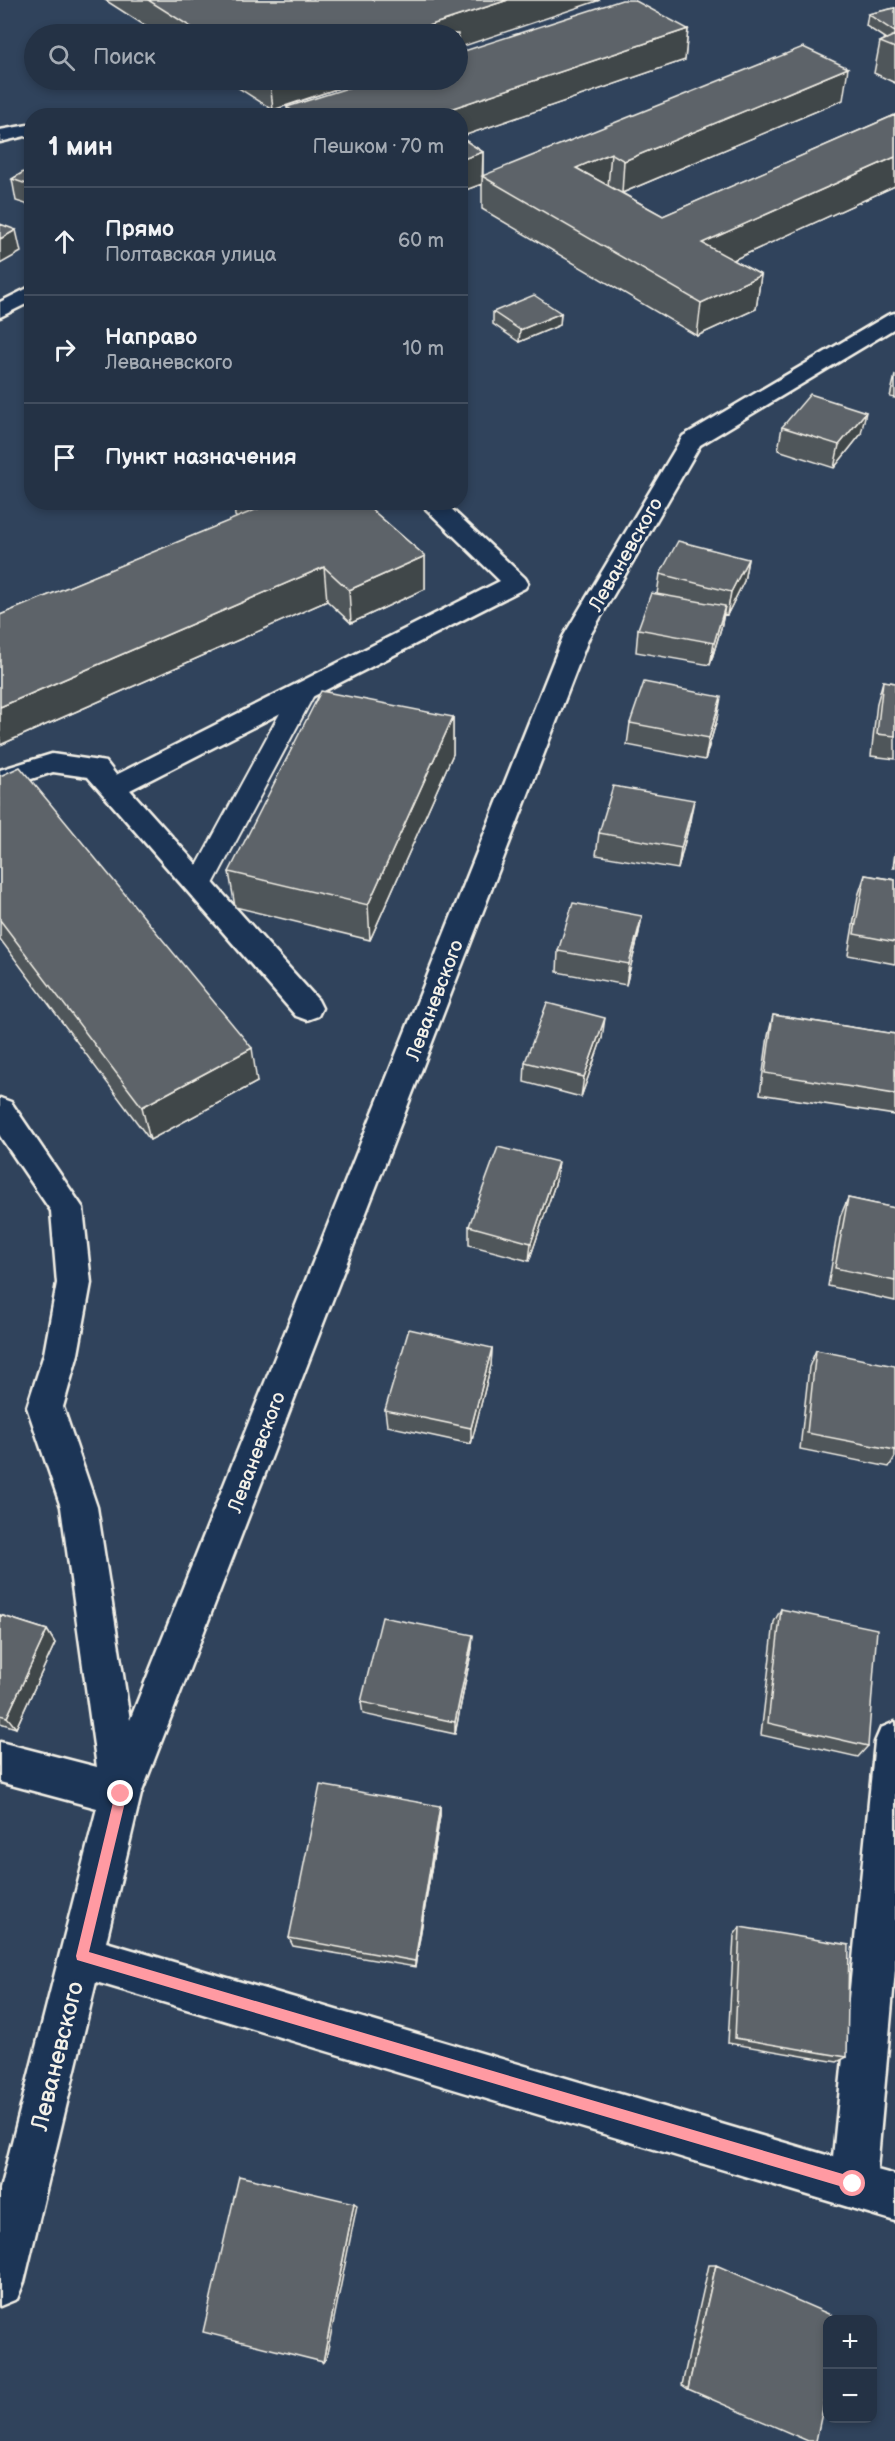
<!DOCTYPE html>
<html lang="ru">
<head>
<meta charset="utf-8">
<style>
	:root { --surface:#243245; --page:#303e50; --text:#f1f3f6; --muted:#a3aab3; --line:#414d5e }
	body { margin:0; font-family:"Balsamiq Sans",sans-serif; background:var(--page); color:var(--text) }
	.controls { position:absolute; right:18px; bottom:18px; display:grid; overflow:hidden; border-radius:12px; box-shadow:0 3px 9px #0003 }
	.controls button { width:54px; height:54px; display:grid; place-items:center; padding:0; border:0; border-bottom:2px solid var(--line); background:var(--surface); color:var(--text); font:30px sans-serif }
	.stop { position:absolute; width:18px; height:18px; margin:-14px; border:4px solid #ff9aa2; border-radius:50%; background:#fff }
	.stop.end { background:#ff9aa2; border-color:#fff; box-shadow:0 2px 6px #0008 }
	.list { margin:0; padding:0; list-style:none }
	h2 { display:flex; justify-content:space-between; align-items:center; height:78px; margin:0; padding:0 24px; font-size:26px }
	h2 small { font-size:20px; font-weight:400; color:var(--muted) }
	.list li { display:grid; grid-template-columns:39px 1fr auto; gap:18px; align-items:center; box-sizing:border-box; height:108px; padding:0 24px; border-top:2px solid var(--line) }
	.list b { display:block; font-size:22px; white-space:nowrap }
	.list p { margin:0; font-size:20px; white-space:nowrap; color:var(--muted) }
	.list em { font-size:20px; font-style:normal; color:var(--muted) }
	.icon { flex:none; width:33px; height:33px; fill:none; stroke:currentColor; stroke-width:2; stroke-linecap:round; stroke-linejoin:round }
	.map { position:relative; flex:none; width:895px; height:2441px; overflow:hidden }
	.search { position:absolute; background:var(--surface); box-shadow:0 3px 9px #0003; left:24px; top:24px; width:444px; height:66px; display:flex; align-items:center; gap:15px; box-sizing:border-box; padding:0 21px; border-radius:33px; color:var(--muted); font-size:22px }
	.panel { position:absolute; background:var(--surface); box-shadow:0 3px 9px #0003; left:24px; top:108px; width:444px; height:402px; border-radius:24px }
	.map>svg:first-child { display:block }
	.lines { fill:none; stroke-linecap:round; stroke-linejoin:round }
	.service-casing { stroke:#f4f1e8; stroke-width:4 }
	.minor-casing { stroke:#f4f1e8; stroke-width:5 }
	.service { fill:#1d3557; fill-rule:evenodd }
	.minor { fill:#1d3557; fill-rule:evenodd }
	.wall { fill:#50565a; stroke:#f4f1e8; stroke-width:1.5 }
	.shaded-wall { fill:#41464a; stroke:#f4f1e8; stroke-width:1.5 }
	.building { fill:#5d6469; stroke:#f4f1e8; stroke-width:1.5 }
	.route { fill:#ff9aa2 }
	.labels { text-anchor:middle; stroke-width:6; stroke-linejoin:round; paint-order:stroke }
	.street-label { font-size:20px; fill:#f4f1e8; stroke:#1d3557 }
	.near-street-label { font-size:24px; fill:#f4f1e8; stroke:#1d3557 }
</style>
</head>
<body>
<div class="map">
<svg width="895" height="2441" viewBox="0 0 895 2441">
	<rect width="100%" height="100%" fill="#30435c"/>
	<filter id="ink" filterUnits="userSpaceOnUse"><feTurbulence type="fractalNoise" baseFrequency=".0167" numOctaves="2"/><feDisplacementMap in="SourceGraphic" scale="12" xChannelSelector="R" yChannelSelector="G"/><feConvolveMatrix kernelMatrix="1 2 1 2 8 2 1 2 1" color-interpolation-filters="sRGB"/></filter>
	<g filter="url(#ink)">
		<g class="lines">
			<defs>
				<path id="service" d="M 304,683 L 312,686 L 316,691 L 212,886 L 208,893 L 199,895 L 190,893 L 186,886 L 292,691 L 296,686 Z"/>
				<path id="minor" d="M 28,125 L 32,125 L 32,138 L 25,136 L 0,142 L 0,130 Z
					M 32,286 L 32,301 L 0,317 L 0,302 Z
					M 895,313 L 895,328 L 700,445 L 589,637 L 141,1794 L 106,1942 L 833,2157 L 875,1742 L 881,1728 L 895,1722 L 895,1969 L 877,2170 L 895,2175 L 895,2221 L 96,1982 L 24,2282 L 17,2299 L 0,2306 L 0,2189 L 97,1808 L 0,1782 L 0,1742 L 97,1767 L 61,1507 L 27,1407 L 44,1354 L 57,1283 L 51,1211 L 0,1136 L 0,1098 L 11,1102 L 83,1208 L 91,1283 L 78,1354 L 63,1407 L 97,1507 L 130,1720 L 563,637 L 683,436 L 888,315 Z
					M 419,502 L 444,502 L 525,578 L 528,583 L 525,588 L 130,790 L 318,1000 L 322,1008 L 318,1016 L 307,1020 L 296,1016 L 88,777 L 53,772 L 0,789 L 0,770 L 52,754 L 106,762 L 116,775 L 500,581 Z"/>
			</defs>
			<use href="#service" class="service-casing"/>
			<use href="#minor" class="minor-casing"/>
			<use href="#service" class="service"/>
			<use href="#minor" class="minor"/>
		</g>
		<path class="wall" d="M 105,0 L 600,0 L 458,34 L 158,34 Z
			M 895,8 L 895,83 L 874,73 L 880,42 L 886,39 L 866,26 L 868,14 Z
			M 688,29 L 685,60 L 460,137 L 460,116 L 288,116 L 287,107 Z
			M 226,80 L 363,80 L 273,110 Z
			M 843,100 L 622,193 L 663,216 L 895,115 L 895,186 L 733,260 L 761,275 L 756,309 L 697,336 L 482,209 L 482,184 L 460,192 L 460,137 L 483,152 L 483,176 Z
			M 32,167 L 32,206 L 16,201 L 12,179 Z
			M 493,312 L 561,313 L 560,325 L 519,342 L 493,324 Z
			M 895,375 L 895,398 L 890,397 Z
			M 782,427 L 861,434 L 834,468 L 778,450 Z
			M 234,502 L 363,502 L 425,556 L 425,589 L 351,623 L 327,601 L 0,745 L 0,615 L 237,518 L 235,516 Z
			M 748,559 L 744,581 L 727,615 L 724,614 L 721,628 L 710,665 L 636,652 L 638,629 L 657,594 L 660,574 Z
			M 883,681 L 895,683 L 895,759 L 871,756 L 877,703 Z
			M 453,717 L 453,754 L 370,940 L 235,907 L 229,872 Z
			M 717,719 L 705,760 L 627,745 L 630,723 Z
			M 0,776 L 257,1082 L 150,1140 L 0,939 Z
			M 690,821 L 678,869 L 596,855 L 599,833 Z
			M 895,852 L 895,868 L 893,868 Z
			M 865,875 L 895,880 L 895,964 L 848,955 L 858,896 Z
			M 642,916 L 638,937 L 626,985 L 557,972 L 558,951 Z
			M 773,1015 L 895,1034 L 895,1115 L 760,1094 L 768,1036 Z
			M 602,1038 L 581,1097 L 524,1082 L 525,1062 Z
			M 556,1181 L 529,1261 L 469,1245 L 469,1226 Z
			M 848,1198 L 895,1208 L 895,1301 L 828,1286 L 840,1217 Z
			M 492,1348 L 491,1365 L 471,1444 L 387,1426 L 385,1410 Z
			M 816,1350 L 895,1450 L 895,1457 L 889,1467 L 800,1449 L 809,1367 Z
			M 781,1609 L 868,1746 L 858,1757 L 761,1735 L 774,1622 Z
			M 0,1615 L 47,1630 L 55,1643 L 16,1728 L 0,1723 Z
			M 472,1648 L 455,1734 L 363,1714 L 361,1702 Z
			M 440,1806 L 440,1816 L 415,1967 L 293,1946 L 289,1938 Z
			M 740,1927 L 847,2057 L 837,2062 L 728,2043 L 734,1935 Z
			M 709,2265 L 716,2265 L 688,2389 L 682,2385 Z"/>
		<path class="shaded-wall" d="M 508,0 L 600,0 L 458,48 L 458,34 L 403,34 Z
			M 688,29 L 685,60 L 460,137 L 460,116 L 429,116 Z
			M 848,68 L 843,100 L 622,193 L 624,161 Z
			M 270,80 L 363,80 L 273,110 Z
			M 483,152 L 482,184 L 460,192 L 460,160 Z
			M 611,153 L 608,186 L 576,168 Z
			M 895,157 L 895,186 L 698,276 L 702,243 Z
			M 16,230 L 21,252 L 0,264 L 0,239 Z
			M 761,275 L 756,309 L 697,336 L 701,303 Z
			M 561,313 L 560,325 L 519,342 L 520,330 Z
			M 866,412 L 861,434 L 834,468 L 839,445 Z
			M 425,556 L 425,589 L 351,623 L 349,590 Z
			M 748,559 L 744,581 L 727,615 L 731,592 Z
			M 324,567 L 327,601 L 0,745 L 0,707 Z
			M 725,606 L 721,628 L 710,665 L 714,643 Z
			M 721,697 L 717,719 L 705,760 L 709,738 Z
			M 453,717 L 453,754 L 370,940 L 368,905 Z
			M 694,800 L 690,821 L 678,869 L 681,848 Z
			M 642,916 L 638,937 L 626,985 L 629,964 Z
			M 605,1018 L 602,1038 L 581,1097 L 584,1077 Z
			M 252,1048 L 257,1082 L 150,1140 L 142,1107 Z
			M 558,1162 L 556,1181 L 529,1261 L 531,1243 Z
			M 492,1348 L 491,1365 L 471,1444 L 471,1428 Z
			M 47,1630 L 55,1643 L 16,1728 L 7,1717 Z
			M 473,1635 L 472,1648 L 455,1734 L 455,1722 Z
			M 440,1806 L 440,1816 L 415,1967 L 415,1961 Z
			M 354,2203 L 357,2205 L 326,2359 L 323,2362 Z"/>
		<path class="building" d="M 148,0 L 508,0 L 403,34 L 202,34 Z
			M 622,0 L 634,0 L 688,29 L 429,116 L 300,116 L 287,107 L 373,80 L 458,80 L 458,53 Z
			M 895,8 L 895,32 L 868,14 Z
			M 895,35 L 895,48 L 880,42 Z
			M 803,47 L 848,68 L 624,161 L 611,153 L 576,168 L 663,216 L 895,115 L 895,157 L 702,243 L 761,275 L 701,303 L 482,176 Z
			M 460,137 L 483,152 L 460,160 Z
			M 32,167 L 32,186 L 12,179 Z
			M 0,224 L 16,230 L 0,239 Z
			M 534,295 L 561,313 L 520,330 L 493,312 Z
			M 810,394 L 866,412 L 839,445 L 782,427 Z
			M 254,502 L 363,502 L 425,556 L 349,590 L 324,567 L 0,707 L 0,615 L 260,508 Z
			M 678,541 L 748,559 L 731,592 L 660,574 Z
			M 651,593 L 725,606 L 714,643 L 638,629 Z
			M 883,681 L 895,683 L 895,736 L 877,734 Z
			M 644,682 L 721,697 L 709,738 L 630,723 Z
			M 321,691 L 453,717 L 368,905 L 229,872 Z
			M 20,767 L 252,1048 L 142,1107 L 0,920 L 0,776 Z
			M 613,786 L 694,800 L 681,848 L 599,833 Z
			M 865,875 L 895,880 L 895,942 L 854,934 Z
			M 573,903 L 642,916 L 629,964 L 558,951 Z
			M 547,1003 L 605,1018 L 584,1077 L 525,1062 Z
			M 773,1015 L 895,1034 L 895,1094 L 765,1073 Z
			M 498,1147 L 558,1162 L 531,1243 L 469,1226 Z
			M 848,1198 L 895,1208 L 895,1281 L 835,1268 Z
			M 409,1329 L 492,1348 L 471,1428 L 385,1410 Z
			M 816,1350 L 895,1366 L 895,1450 L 807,1433 Z
			M 781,1609 L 877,1629 L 868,1746 L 768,1723 Z
			M 0,1615 L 47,1630 L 7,1717 L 0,1715 Z
			M 382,1617 L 473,1635 L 455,1722 L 361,1702 Z
			M 320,1785 L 440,1806 L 415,1961 L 289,1938 Z
			M 740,1927 L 849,1945 L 847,2057 L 735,2038 Z
			M 239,2176 L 354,2203 L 323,2362 L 203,2332 Z
			M 716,2265 L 840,2319 L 828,2319 L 828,2385 L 816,2441 L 808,2441 L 688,2389 Z"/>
	</g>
	<path class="route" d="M 121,1788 L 127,1794 L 89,1952 L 853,2177 L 858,2179 L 860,2184 L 858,2188 L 853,2190 L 77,1960 L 76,1956 L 115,1794 Z"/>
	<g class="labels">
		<g class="street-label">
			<text transform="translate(625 554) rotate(-60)" y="7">Леваневского</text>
			<text transform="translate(434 1000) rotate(-69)" y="7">Леваневского</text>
			<text transform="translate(256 1452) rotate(-69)" y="7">Леваневского</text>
		</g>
		<g class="near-street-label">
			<text transform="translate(57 2056) rotate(-76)" y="8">Леваневского</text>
		</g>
	</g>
</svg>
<div class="controls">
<button>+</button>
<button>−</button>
</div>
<div class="stop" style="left:853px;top:2184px"></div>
<div class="stop end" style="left:121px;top:1794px"></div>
<div class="search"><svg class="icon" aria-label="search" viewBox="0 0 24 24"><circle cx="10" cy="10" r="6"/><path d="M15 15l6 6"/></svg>Поиск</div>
<section class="panel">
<h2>1 мин<small>Пешком · 70 m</small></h2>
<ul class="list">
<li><svg class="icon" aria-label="ahead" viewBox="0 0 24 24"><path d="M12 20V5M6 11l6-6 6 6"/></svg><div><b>Прямо</b><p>Полтавская улица</p></div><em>60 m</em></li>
<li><svg class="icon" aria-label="right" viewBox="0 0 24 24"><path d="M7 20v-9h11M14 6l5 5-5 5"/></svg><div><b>Направо</b><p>Леваневского</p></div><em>10 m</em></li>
<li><svg class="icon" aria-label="arrive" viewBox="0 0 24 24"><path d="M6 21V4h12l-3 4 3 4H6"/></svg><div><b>Пункт назначения</b></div></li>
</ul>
</section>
</div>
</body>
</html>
